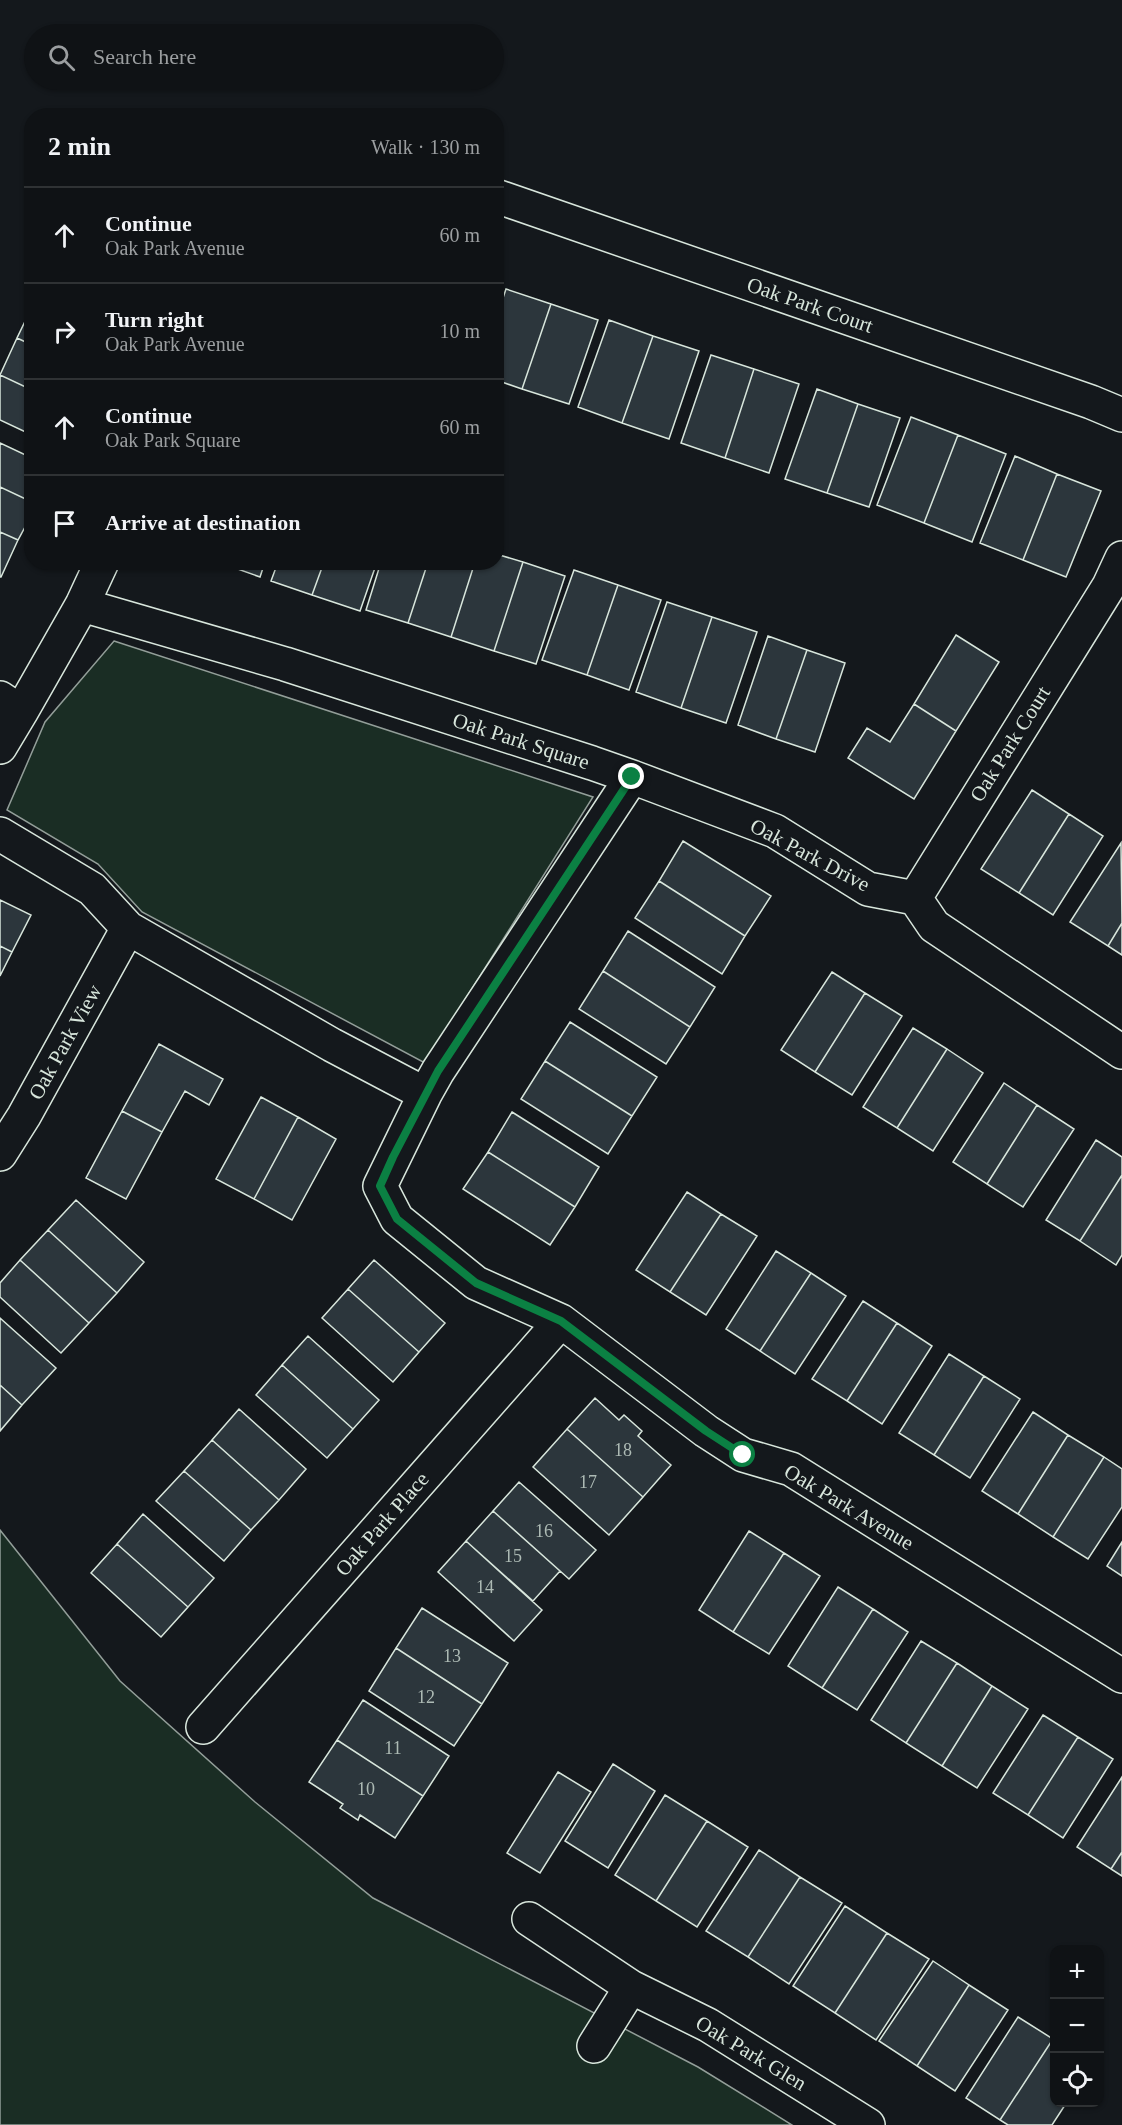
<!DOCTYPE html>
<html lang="en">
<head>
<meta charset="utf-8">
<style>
	:root { --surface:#0f1215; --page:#181b1e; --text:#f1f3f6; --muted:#9b9ea0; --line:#2f3234 }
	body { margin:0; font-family:"Times New Roman",serif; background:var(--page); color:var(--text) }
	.controls { position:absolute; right:18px; bottom:18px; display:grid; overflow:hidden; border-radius:12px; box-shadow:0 2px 4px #0004 }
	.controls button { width:54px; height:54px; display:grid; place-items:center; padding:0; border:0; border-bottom:2px solid var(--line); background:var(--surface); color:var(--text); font:30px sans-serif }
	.stop { position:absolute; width:18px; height:18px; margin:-14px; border:4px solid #0b8043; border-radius:50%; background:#fff }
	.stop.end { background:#0b8043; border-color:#fff; box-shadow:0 2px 6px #0008 }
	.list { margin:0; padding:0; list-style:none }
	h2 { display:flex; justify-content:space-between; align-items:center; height:78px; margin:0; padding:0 24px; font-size:26px }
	h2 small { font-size:20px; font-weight:400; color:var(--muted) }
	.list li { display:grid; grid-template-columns:39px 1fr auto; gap:18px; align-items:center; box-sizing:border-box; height:96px; padding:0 24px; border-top:2px solid var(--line) }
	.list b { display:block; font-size:22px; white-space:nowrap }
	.list p { margin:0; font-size:20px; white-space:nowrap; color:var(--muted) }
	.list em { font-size:20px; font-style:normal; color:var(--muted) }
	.icon { flex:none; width:33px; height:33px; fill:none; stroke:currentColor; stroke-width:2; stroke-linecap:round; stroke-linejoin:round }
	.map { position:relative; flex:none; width:1122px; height:2125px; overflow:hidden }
	.search { position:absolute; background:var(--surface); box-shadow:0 2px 4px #0004; left:24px; top:24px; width:480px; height:66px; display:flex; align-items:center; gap:15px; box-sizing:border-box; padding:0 21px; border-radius:33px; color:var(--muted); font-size:22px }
	.panel { position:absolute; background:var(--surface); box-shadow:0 2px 4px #0004; left:24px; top:108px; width:480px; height:462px; border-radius:24px }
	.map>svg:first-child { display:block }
	.green { fill:#1a2d24; stroke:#939e99; stroke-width:1.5 }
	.building { fill:#2c363c; stroke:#d8e6dc; stroke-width:1.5 }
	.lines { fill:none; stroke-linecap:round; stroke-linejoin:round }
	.minor-casing { stroke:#d8e6dc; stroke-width:36 }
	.minor { stroke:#14181c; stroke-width:33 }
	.route { stroke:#0b8043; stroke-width:8 }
	.labels { text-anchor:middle; stroke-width:4.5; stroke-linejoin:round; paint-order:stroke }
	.number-label { font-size:18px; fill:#adbab4 }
	.street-label { font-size:21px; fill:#d8e6dc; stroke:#14181c }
</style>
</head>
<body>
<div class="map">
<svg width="1122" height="2125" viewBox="0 0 1122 2125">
	<rect width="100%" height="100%" fill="#14181c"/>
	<path class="green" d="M 114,641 L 593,797 L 425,1063 L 142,912 L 98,864 L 7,810 L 45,722 Z
		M 0,1530 L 120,1681 L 255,1802 L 373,1898 L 698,2067 L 792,2125 L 0,2125 Z"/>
	<path class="building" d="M 506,289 L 551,304 L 522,389 L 496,380 L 496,319 Z
		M 551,304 L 598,320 L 569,404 L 522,389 Z
		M 32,307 L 32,345 L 17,338 Z
		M 609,320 L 653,336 L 622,423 L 578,407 Z
		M 653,336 L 699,351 L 669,439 L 622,423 Z
		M 17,338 L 32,345 L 32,390 L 0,375 Z
		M 711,355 L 754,369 L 725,458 L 681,443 Z
		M 754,369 L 799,384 L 769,473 L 725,458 Z
		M 0,375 L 32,390 L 32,435 L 0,420 Z
		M 817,389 L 858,404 L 827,493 L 785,479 Z
		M 858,404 L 900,418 L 869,507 L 827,493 Z
		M 911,417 L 958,435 L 924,523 L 877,505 Z
		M 958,435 L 1006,454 L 972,542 L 924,523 Z
		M 0,443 L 32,458 L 32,502 L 0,487 Z
		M 1015,456 L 1057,474 L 1023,560 L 980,543 Z
		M 1057,474 L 1101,491 L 1066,577 L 1023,560 Z
		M 0,487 L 32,502 L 32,514 L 18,540 L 0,532 Z
		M 0,532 L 18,540 L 1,577 L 0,577 Z
		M 496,554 L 523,562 L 494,651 L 451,637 L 475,562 L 496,562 Z
		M 218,562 L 265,562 L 260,577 Z
		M 278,562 L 324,562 L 312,595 L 271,581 Z
		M 324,562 L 377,562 L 360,611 L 312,595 Z
		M 381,562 L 428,562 L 408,623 L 366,610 Z
		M 428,562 L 475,562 L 451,637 L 408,623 Z
		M 523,562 L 565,576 L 536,664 L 494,651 Z
		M 574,570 L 618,585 L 587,675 L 542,660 Z
		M 618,585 L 661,600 L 629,690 L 587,675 Z
		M 667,602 L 712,617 L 681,708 L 636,692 Z
		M 712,617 L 757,632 L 726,723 L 681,708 Z
		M 956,635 L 999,662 L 956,731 L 914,704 Z
		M 768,636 L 807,650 L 776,739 L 738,725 Z
		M 807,650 L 845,663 L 815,752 L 776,739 Z
		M 914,704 L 956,731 L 914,799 L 848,758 L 867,728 L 890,742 Z
		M 1032,790 L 1069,814 L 1019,893 L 981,869 Z
		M 1069,814 L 1103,836 L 1053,915 L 1019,893 Z
		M 683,841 L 771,896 L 745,936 L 659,881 Z
		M 1121,843 L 1122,923 L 1108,946 L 1070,922 Z
		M 659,881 L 745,936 L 722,974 L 635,918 Z
		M 0,900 L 31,915 L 12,952 L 0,946 Z
		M 1122,923 L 1122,955 L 1108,946 Z
		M 628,931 L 715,987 L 690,1027 L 603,971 Z
		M 0,946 L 12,952 L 0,976 Z
		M 603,971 L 690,1027 L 666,1064 L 579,1009 Z
		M 832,972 L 865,993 L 815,1072 L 781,1050 Z
		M 865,993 L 902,1016 L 852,1095 L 815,1072 Z
		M 570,1022 L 657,1077 L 632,1116 L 545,1061 Z
		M 913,1028 L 947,1049 L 897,1128 L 863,1107 Z
		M 159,1044 L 223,1079 L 209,1105 L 185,1091 L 162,1132 L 122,1111 Z
		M 947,1049 L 983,1073 L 933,1151 L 897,1128 Z
		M 545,1061 L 632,1116 L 608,1154 L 521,1099 Z
		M 1004,1083 L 1037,1105 L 987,1184 L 953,1162 Z
		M 261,1097 L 298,1117 L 254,1199 L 216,1179 Z
		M 1037,1105 L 1074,1129 L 1023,1207 L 987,1184 Z
		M 122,1111 L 162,1132 L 126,1199 L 86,1178 Z
		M 512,1112 L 599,1167 L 575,1207 L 488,1152 Z
		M 298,1117 L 336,1139 L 292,1220 L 254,1199 Z
		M 1096,1140 L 1122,1157 L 1122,1175 L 1080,1241 L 1046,1220 Z
		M 488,1152 L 575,1207 L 550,1245 L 463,1189 Z
		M 1122,1175 L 1122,1255 L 1116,1265 L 1080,1241 Z
		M 687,1192 L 721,1214 L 670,1292 L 636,1270 Z
		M 76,1200 L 144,1262 L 117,1293 L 48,1230 Z
		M 721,1214 L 757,1236 L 706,1315 L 670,1292 Z
		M 48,1230 L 117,1293 L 89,1323 L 20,1260 Z
		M 776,1251 L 811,1273 L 760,1351 L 726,1329 Z
		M 20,1260 L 89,1323 L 61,1353 L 0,1297 L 0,1283 Z
		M 374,1260 L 445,1323 L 419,1352 L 348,1289 Z
		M 811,1273 L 846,1296 L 795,1374 L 760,1351 Z
		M 348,1289 L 419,1352 L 393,1382 L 322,1318 Z
		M 863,1301 L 897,1323 L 847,1401 L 812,1379 Z
		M 0,1318 L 56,1368 L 22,1405 L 0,1385 Z
		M 897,1323 L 932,1346 L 882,1424 L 847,1401 Z
		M 308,1336 L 379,1400 L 353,1429 L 282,1365 Z
		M 949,1354 L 984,1376 L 934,1455 L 899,1433 Z
		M 282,1365 L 353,1429 L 327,1458 L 256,1395 Z
		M 984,1376 L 1020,1399 L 970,1478 L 934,1455 Z
		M 0,1385 L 22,1405 L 0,1431 Z
		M 595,1398 L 619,1420 L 624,1415 L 642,1431 L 638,1436 L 671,1465 L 643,1497 L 567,1429 Z
		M 239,1409 L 306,1469 L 279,1500 L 212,1440 Z
		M 1033,1412 L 1068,1435 L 1018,1514 L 982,1491 Z
		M 567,1429 L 643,1497 L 609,1535 L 533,1467 Z
		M 1068,1435 L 1104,1457 L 1053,1537 L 1018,1514 Z
		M 212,1440 L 279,1500 L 251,1530 L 184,1471 Z
		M 1104,1457 L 1122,1469 L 1122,1507 L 1088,1559 L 1053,1537 Z
		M 184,1471 L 251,1530 L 224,1561 L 156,1501 Z
		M 519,1482 L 596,1550 L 569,1579 L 493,1511 Z
		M 493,1511 L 560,1571 L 533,1601 L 466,1541 Z
		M 143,1514 L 214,1578 L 188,1607 L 117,1544 Z
		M 749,1531 L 784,1553 L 733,1632 L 699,1610 Z
		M 466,1541 L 542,1610 L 514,1641 L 438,1572 Z
		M 1122,1542 L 1122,1576 L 1107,1566 Z
		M 117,1544 L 188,1607 L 161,1637 L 91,1573 Z
		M 784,1553 L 820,1576 L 769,1654 L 733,1632 Z
		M 838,1587 L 873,1609 L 822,1688 L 788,1666 Z
		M 422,1608 L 508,1663 L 482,1704 L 396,1648 Z
		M 873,1609 L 908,1632 L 857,1710 L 822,1688 Z
		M 921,1641 L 957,1663 L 906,1743 L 871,1720 Z
		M 396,1648 L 482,1704 L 454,1746 L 369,1691 Z
		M 957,1663 L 992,1686 L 942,1766 L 906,1743 Z
		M 992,1686 L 1028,1709 L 977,1788 L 942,1766 Z
		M 363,1700 L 449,1756 L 423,1796 L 337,1740 Z
		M 1043,1715 L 1078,1737 L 1028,1815 L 993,1793 Z
		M 1078,1737 L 1113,1759 L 1063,1838 L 1028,1815 Z
		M 337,1740 L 423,1796 L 395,1838 L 360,1815 L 358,1820 L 340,1808 L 343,1804 L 309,1782 Z
		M 613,1764 L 655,1791 L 608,1868 L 565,1841 Z
		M 558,1772 L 591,1792 L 540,1873 L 507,1853 Z
		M 1122,1777 L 1122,1852 L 1111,1869 L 1077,1847 Z
		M 665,1795 L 707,1821 L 656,1901 L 615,1875 Z
		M 707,1821 L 748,1847 L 697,1927 L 656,1901 Z
		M 759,1850 L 800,1877 L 748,1957 L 706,1931 Z
		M 1122,1852 L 1122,1876 L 1111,1869 Z
		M 800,1877 L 842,1903 L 789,1984 L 748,1957 Z
		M 845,1906 L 887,1933 L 835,2013 L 793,1986 Z
		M 887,1933 L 929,1959 L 876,2040 L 835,2013 Z
		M 933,1961 L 969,1985 L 917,2066 L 879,2041 Z
		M 969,1985 L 1008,2010 L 955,2091 L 917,2066 Z
		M 1018,2017 L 1053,2039 L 1000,2120 L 966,2098 Z
		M 1053,2039 L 1054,2102 L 1067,2102 L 1052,2125 L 1008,2125 L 1000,2120 Z"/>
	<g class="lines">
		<defs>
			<path id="minor" d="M 496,196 L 1091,402 L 1122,415
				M 82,605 L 285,664 L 592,763 L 632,777 L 775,831 L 868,889 L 915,898 L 934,926 L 1122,1052
				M 0,698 L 21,712 L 0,747
				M 21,712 L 82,605 L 102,562
				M 0,834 L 92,889 L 128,928 L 332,1045 L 425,1094 L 380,1186 L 397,1219 L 476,1283 L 561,1321 L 706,1431 L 743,1455 L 791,1469 L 1122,1676
				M 915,898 L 1109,586 L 1122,558
				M 425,1094 L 438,1071 L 632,777
				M 0,1154 L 24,1116 L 128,928
				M 203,1727 L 561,1321
				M 529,1919 L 631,1987 L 708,2025 L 868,2125
				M 594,2046 L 631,1987"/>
		</defs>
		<use href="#minor" class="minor-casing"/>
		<use href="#minor" class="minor"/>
	</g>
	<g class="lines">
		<path class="route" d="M 632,777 L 438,1071 L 393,1157 L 380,1186 L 397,1219 L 476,1283 L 561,1321 L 706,1431 L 743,1455"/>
	</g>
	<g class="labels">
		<g class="number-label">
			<text x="623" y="1456">18</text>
			<text x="588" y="1488">17</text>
			<text x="544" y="1537">16</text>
			<text x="513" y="1562">15</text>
			<text x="485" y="1593">14</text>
			<text x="452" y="1662">13</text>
			<text x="426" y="1703">12</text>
			<text x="393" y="1754">11</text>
			<text x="366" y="1795">10</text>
		</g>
		<g class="street-label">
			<text transform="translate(810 305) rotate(19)" y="7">Oak Park Court</text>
			<text transform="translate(521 741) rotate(18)" y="7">Oak Park Square</text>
			<text transform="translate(1010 744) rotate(-58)" y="7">Oak Park Court</text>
			<text transform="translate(810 855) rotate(28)" y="7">Oak Park Drive</text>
			<text transform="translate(65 1042) rotate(-61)" y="7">Oak Park View</text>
			<text transform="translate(849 1507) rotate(31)" y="7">Oak Park Avenue</text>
			<text transform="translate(382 1524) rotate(-49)" y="7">Oak Park Place</text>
			<text transform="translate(751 2053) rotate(31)" y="7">Oak Park Glen</text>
		</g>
	</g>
</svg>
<div class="controls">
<button>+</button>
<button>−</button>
<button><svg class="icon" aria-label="locate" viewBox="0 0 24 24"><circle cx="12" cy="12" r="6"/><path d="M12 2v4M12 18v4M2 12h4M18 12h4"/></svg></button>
</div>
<div class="stop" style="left:743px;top:1455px"></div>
<div class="stop end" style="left:632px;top:777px"></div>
<div class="search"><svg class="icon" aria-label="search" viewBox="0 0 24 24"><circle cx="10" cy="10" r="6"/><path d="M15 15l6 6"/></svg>Search here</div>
<section class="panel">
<h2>2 min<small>Walk · 130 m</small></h2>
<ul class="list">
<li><svg class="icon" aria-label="ahead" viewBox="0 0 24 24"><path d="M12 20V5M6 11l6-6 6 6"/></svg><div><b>Continue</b><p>Oak Park Avenue</p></div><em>60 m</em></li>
<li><svg class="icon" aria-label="right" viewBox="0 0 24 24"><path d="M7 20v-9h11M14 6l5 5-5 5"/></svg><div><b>Turn right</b><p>Oak Park Avenue</p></div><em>10 m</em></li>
<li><svg class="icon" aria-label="ahead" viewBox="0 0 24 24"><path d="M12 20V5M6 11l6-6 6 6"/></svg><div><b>Continue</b><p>Oak Park Square</p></div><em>60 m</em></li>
<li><svg class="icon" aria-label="arrive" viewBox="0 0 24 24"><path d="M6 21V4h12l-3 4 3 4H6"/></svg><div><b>Arrive at destination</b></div></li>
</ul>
</section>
</div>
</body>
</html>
